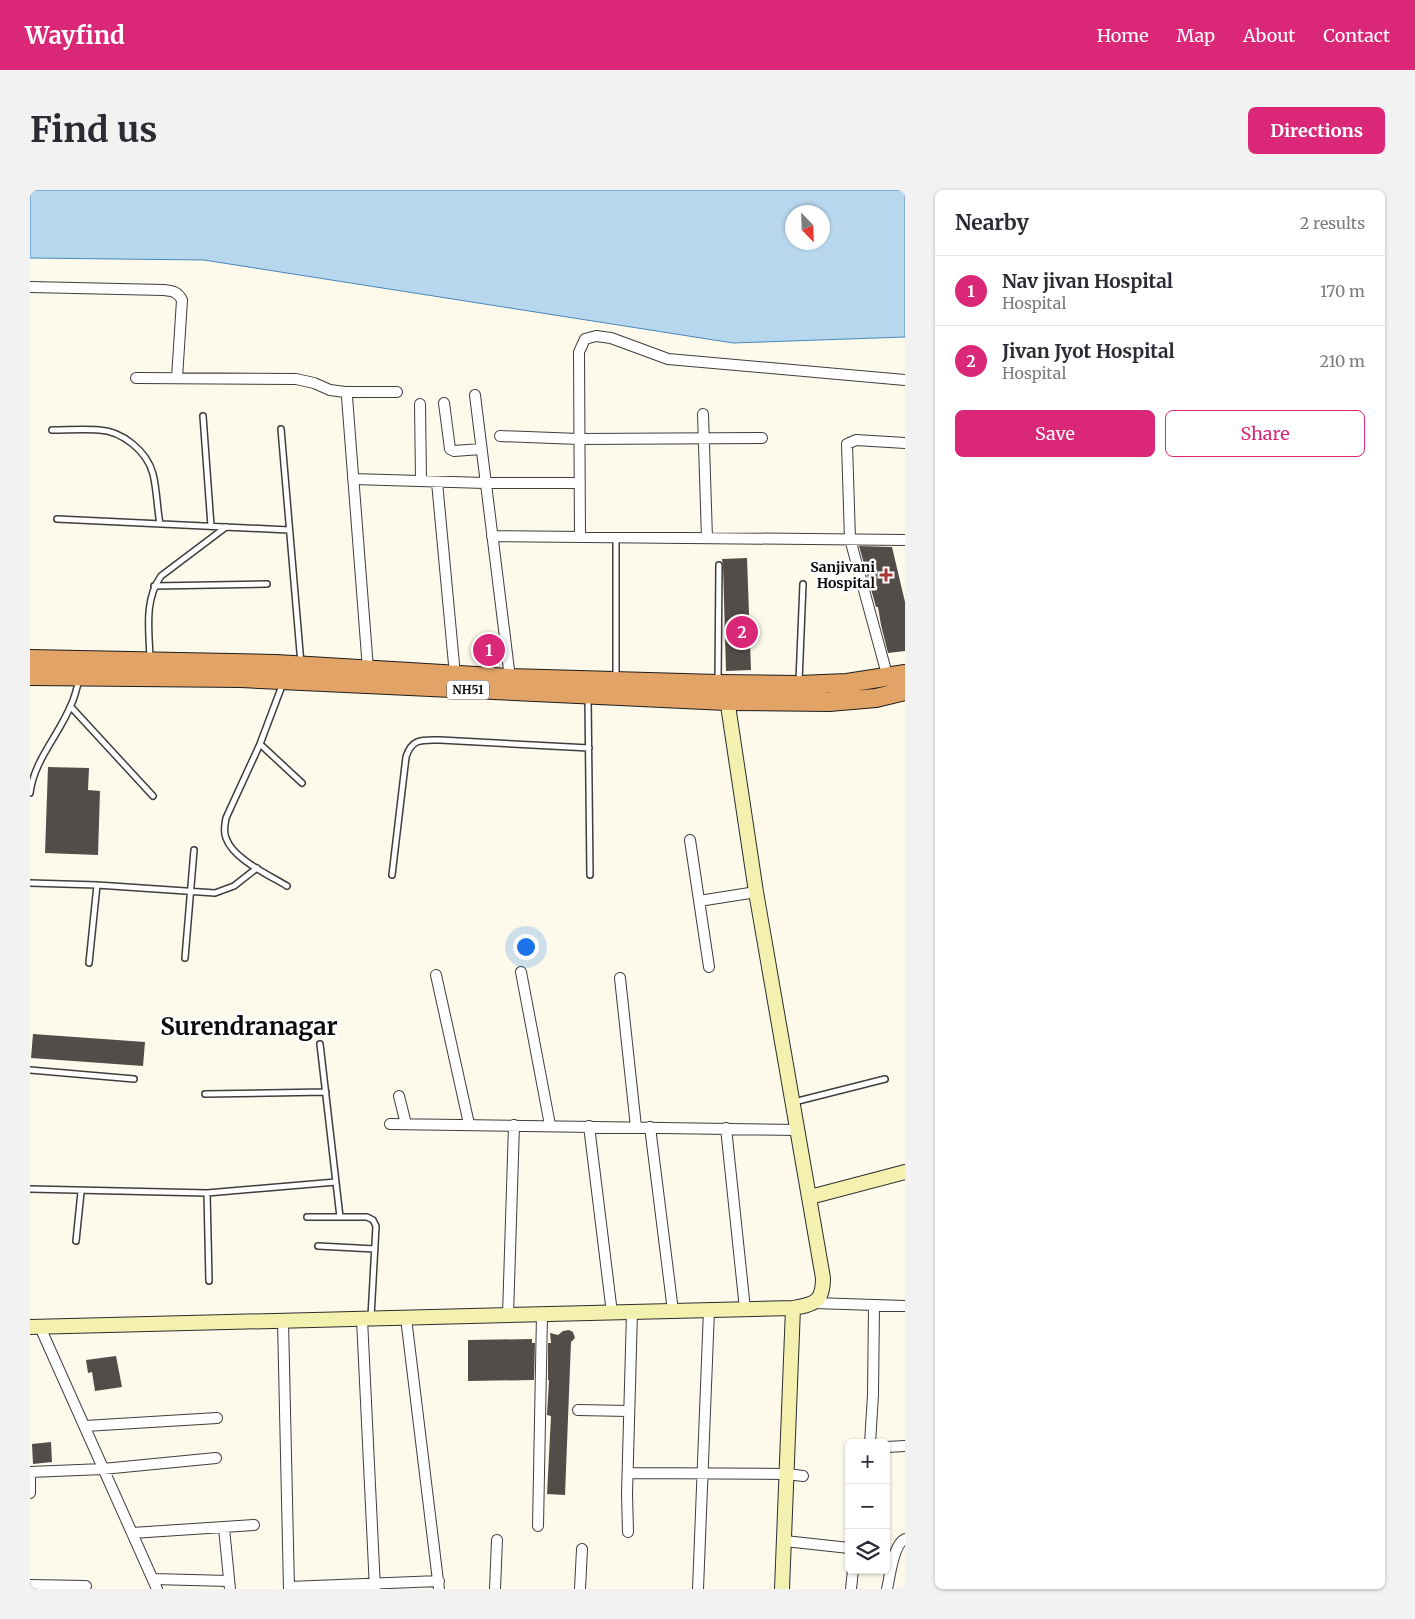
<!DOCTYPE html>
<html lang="en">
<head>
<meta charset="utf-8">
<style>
	:root { --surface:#fff; --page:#f2f2f3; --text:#2b2b33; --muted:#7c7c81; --line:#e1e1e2; --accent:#db2777 }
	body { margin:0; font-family:Merriweather,serif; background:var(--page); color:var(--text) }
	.controls { position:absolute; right:15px; bottom:15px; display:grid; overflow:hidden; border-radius:8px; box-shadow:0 1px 4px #0004 }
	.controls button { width:45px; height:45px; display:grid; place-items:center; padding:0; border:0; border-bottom:1px solid var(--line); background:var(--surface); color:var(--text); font:25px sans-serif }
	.compass { position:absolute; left:755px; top:15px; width:45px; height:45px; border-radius:50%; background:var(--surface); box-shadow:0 1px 4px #0004; rotate:157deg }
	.you { position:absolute; left:495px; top:756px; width:18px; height:18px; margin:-12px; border:4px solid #fff; border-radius:50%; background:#1a73e8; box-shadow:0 0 0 8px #1a73e833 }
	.badge { display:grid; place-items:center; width:32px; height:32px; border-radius:50%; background:var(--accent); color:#fff; font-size:16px; font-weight:700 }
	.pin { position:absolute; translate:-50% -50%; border:2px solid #fff; box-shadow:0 1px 5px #0006 }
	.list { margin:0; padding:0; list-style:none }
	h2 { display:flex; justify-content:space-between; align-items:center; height:65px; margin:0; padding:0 20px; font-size:21px }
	h2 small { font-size:16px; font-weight:400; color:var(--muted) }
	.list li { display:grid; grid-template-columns:32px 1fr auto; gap:15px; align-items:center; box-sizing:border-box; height:70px; padding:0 20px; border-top:1px solid var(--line) }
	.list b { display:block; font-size:19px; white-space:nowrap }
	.list p { margin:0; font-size:16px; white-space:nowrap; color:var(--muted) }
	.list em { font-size:16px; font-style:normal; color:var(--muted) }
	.actions { display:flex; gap:10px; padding:15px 20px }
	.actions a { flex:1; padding:11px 0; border:1px solid var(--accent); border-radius:8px; text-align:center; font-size:18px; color:var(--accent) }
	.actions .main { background:var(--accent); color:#fff }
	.icon { flex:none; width:28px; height:28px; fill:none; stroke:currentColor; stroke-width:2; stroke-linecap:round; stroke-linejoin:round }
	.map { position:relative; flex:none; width:875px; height:1399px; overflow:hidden; border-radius:8px }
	header { display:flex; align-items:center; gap:30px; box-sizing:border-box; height:70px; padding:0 25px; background:var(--accent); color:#fff }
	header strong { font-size:24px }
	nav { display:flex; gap:28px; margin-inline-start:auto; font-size:18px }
	.intro { display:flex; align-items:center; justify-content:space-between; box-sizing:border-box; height:120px; padding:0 30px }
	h1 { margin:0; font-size:35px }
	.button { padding:12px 22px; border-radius:8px; background:var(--accent); color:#fff; font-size:18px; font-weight:700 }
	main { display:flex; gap:30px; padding:0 30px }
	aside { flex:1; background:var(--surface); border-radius:8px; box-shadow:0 1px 4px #0004 }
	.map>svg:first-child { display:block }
	.water { fill:#b7d7ee; stroke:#4887bb; fill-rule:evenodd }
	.building { fill:#534d49 }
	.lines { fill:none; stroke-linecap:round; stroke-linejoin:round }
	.lane-casing { stroke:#3e3e3e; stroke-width:8 }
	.street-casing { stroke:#3e3e3e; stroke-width:12 }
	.secondary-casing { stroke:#2d2d2d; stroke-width:16 }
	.highway-casing { stroke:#1c1c1c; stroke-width:20 }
	.lane { stroke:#fff; stroke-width:5 }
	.street { stroke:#fff; stroke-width:10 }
	.secondary { stroke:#f4f0b0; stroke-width:14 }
	.highway { stroke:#e1a466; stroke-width:18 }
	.poi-dot { fill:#a93636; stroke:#fff; stroke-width:2 }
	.labels { text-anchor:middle; stroke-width:5; stroke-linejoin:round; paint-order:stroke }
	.shield { fill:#fff; stroke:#545454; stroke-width:1 }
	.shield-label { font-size:12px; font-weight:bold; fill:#0b0b0b }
	.poi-label { font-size:14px; font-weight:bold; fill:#0b0b0b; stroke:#fff; text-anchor:end }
	.town-label { font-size:24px; font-weight:bold; fill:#0b0b0b; stroke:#fff }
</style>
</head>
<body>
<header>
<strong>Wayfind</strong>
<nav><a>Home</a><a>Map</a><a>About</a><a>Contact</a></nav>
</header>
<div class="intro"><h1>Find us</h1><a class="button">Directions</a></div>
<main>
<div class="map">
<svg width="875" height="1399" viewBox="0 0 875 1399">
	<rect width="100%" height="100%" fill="#fdfaec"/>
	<path class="water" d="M 0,0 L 875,0 L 875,147 L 703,153 L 174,70 L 0,68 ZM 762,22 L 792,22 L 792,52 L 762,52 Z"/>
	<path class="building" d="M 829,356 L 862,357 L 875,412 L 875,461 L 858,463 L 851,435 L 848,417 L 846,417 Z
		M 717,368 L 721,480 L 696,481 L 693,375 L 692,369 Z
		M 469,454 L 471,470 L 451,472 L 450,456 Z
		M 18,577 L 59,578 L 58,600 L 70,601 L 68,665 L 15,663 Z
		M 3,844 L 115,852 L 113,876 L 1,868 Z
		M 539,1140 L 543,1142 L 545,1148 L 541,1152 L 535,1305 L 517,1304 L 521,1226 L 517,1225 L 519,1190 L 518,1190 L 518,1153 L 521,1153 L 520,1143 L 528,1145 L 533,1141 Z
		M 502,1149 L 502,1153 L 505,1153 L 504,1190 L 438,1191 L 438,1150 Z
		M 86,1166 L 92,1197 L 65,1201 L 62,1182 L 58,1183 L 56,1170 Z
		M 21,1252 L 22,1272 L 3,1274 L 2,1254 Z"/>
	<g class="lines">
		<defs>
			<path id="lane" d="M 173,226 L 181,336
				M 251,239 L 271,474
				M 22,240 C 38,240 53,239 69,240 C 92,241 117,261 123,284 C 127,300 127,318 130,334
				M 27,329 L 259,340
				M 586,347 L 586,489
				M 124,396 L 237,394
				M 120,468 C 119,440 114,410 131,386 L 196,337
				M 688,491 L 689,375
				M 769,491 L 773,394
				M 253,493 L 230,554 L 196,628 C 195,635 193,641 196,648 C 203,669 239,685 257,696
				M 558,508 L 560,685
				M 41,517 L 123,606
				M 230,554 L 272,593
				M 0,603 C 4,570 29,545 41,515 C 45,507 47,498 49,489
				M 362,685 L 376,567 C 382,548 392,550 410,550 L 559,558
				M 0,693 L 67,695 L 185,703 L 204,696 L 227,678
				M 155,768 L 164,660
				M 59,773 L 67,695
				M 290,854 L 310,1027
				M 0,880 L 104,889
				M 175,904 L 296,902
				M 764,912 L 855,889
				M 0,999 L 177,1003 L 306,992
				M 177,1003 L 179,1091
				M 277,1027 L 337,1027 L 343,1030 L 346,1036 L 341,1127
				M 46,1051 L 51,1002
				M 288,1056 L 345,1059"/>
			<path id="street" d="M 0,97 L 134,100 C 143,101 148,102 152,110 L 147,188
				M 106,188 L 266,189 L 284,193 L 300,200 L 315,202 L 317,207 L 338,479
				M 315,202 L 367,202
				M 445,205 L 480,488
				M 414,213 L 420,259 L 424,261 L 451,259
				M 390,214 L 391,291
				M 673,224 L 677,348
				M 470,246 L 549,249 L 732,248
				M 323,289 L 455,293 L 550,293
				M 407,292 L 425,485
				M 462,346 L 875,350
				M 550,347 L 549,162 L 555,149 L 566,146 L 581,148 L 638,169 L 875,190
				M 858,488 L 820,349 L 817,254 L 826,250 L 875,253
				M 660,650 L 679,777
				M 669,711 L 726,702
				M 491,782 L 520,935
				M 406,785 L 439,934
				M 590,788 L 606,937
				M 369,906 L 376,934
				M 360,934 L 768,940
				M 559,936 L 582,1123
				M 620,937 L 643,1121
				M 696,938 L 715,1119
				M 784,1113 L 875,1116
				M 478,1125 L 484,935
				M 376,1128 L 409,1399
				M 332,1129 L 345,1399
				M 253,1131 L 259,1399
				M 10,1137 L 127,1399
				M 548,1220 L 599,1221
				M 55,1236 L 187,1228
				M 840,1253 L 843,1205 L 844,1115
				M 856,1257 L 875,1256
				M 0,1282 L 73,1279 L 186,1268
				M 598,1283 L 757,1284 L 773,1286
				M 0,1303 L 0,1282
				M 508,1336 L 512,1124
				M 194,1338 L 200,1399
				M 598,1342 L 597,1304 L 602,1122
				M 102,1343 L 224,1335
				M 755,1351 L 819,1358
				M 123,1389 L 199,1391
				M 0,1395 L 56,1396
				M 259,1397 L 409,1391
				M 465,1399 L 467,1350
				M 550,1399 L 552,1359
				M 668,1399 L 679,1120
				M 821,1399 L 823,1380
				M 857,1399 C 860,1387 863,1354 875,1349"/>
			<path id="secondary" d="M 780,1007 L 875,982
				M 0,1137 L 763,1118 C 785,1114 793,1112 793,1088 L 726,702 L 696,502
				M 752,1399 L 763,1118"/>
			<path id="highway" d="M 0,469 L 246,474 L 480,488 L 688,494 L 769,495 L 817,493 L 875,484
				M 0,486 L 211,488 L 696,511 L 799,512 L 846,508 L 875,501"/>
		</defs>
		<use href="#lane" class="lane-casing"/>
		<use href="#street" class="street-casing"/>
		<use href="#secondary" class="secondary-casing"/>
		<use href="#highway" class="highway-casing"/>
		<use href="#lane" class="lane"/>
		<use href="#street" class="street"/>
		<use href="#secondary" class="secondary"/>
		<use href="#highway" class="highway"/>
	</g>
	<path class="poi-dot" d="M853.5 377.5h5v5h5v5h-5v5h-5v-5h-5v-5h5z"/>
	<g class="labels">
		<rect class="shield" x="417" y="490.5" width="42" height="19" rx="4"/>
		<g class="shield-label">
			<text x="438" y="504">NH51</text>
		</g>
		<g class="poi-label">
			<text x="845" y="382">Sanjivani<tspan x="845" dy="16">Hospital</tspan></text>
		</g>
		<g class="town-label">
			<text x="219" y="845">Surendranagar</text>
		</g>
	</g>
</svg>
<div class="controls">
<button>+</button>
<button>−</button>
<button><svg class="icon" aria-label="layers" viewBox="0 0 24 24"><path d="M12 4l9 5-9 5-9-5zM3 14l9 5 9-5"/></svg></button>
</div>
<svg class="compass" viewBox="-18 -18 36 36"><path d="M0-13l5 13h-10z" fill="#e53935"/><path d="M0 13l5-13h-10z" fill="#7c7c81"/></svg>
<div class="you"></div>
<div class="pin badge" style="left:459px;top:460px">1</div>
<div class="pin badge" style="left:712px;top:442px">2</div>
</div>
<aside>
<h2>Nearby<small>2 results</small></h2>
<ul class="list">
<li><span class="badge">1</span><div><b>Nav jivan Hospital</b><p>Hospital</p></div><em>170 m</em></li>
<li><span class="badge">2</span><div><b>Jivan Jyot Hospital</b><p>Hospital</p></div><em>210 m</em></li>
</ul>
<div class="actions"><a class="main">Save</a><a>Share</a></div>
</aside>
</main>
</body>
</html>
